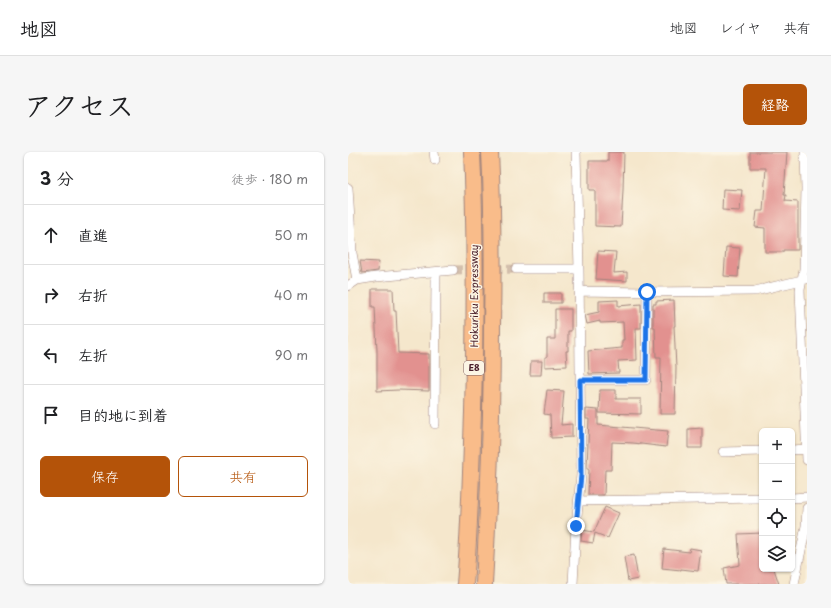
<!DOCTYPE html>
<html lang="ja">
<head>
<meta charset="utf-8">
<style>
	:root { --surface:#fff; --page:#f6f6f6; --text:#202124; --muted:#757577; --line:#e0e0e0; --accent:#b45309 }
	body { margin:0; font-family:"Playpen Sans","Klee One",sans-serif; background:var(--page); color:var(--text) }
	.controls { position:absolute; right:12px; bottom:12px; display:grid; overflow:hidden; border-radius:6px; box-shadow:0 1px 3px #0004 }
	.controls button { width:36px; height:36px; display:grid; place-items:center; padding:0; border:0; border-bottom:1px solid var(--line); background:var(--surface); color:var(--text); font:20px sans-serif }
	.stop { position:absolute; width:12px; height:12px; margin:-9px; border:3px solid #1a73e8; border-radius:50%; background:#fff }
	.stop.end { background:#1a73e8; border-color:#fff; box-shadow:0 1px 4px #0008 }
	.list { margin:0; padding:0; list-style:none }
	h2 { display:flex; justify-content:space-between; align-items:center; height:52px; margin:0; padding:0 16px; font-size:17px }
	h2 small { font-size:13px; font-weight:400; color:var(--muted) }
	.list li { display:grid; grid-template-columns:26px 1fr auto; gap:12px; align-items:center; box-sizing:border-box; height:60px; padding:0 16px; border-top:1px solid var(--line) }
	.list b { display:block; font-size:15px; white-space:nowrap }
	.list em { font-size:13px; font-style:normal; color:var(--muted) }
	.actions { display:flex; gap:8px; padding:12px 16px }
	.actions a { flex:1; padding:9px 0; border:1px solid var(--accent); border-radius:6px; text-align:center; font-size:14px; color:var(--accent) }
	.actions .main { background:var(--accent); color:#fff }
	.icon { flex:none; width:22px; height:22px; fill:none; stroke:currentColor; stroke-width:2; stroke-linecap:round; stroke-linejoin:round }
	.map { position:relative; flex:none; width:459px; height:432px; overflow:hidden; border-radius:6px }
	header { display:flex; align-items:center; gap:24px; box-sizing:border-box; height:56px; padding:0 20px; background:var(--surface); border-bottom:1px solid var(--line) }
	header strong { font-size:19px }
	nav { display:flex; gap:22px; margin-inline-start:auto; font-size:14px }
	.intro { display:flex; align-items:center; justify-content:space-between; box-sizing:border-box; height:96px; padding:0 24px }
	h1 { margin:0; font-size:28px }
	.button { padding:10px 18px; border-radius:6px; background:var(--accent); color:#fff; font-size:14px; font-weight:700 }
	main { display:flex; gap:24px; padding:0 24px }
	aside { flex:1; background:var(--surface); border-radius:6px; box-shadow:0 1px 3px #0004 }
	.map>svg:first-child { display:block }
	.building { fill:#e2918f }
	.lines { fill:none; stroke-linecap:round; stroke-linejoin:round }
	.minor-tunnel { stroke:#d3bfac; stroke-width:9; stroke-dasharray:9 4.5; stroke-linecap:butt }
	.minor-casing { stroke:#a0837c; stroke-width:10 }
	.motorway-casing { stroke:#a0837c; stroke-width:18 }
	.minor { stroke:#fff; stroke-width:9 }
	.motorway { stroke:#f9bc8a; stroke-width:16 }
	.route { stroke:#1a73e8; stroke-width:5 }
	.labels { text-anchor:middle; stroke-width:3; stroke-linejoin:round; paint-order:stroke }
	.shield { fill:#fcf5e5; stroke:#7f5f63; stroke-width:1 }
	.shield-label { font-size:9px; font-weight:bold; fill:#4a1f2b }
	.street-label { font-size:10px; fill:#4a1f2b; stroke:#fcf5e5 }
</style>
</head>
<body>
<header>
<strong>地図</strong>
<nav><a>地図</a><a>レイヤ</a><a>共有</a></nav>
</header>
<div class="intro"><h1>アクセス</h1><a class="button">経路</a></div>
<main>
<aside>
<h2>3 分<small>徒歩 · 180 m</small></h2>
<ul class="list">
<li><svg class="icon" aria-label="ahead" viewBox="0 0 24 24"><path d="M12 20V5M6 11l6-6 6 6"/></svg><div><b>直進</b></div><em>50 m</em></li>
<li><svg class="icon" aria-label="right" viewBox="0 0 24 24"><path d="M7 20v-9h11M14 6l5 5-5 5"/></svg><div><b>右折</b></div><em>40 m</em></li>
<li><svg class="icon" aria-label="left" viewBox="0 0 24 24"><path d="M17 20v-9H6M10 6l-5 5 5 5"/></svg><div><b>左折</b></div><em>90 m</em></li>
<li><svg class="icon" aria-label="arrive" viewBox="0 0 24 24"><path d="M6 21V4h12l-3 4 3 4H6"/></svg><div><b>目的地に到着</b></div></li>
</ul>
<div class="actions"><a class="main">保存</a><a>共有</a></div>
</aside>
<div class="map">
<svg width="459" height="432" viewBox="0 0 459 432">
	<rect width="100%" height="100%" fill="#fcf5e5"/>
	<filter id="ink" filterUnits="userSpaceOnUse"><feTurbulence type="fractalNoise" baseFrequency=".025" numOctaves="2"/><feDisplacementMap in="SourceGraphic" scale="8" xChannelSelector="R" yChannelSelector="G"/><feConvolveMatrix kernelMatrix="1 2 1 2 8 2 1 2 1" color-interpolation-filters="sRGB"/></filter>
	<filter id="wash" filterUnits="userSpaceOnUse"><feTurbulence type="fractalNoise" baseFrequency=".012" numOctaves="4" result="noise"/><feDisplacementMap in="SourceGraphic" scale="16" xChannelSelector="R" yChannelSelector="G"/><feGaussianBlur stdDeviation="0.9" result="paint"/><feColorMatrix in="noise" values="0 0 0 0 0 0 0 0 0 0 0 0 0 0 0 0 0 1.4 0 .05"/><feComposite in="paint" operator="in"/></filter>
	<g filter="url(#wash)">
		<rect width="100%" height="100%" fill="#f5e7cc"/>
		<g id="blocks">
			<path class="building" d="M 260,0 L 276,0 L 275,38 L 273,75 L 247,74 L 247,38 L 241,38 L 241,9 L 260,9 Z
				M 402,0 L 439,0 L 436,43 L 438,43 L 437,49 L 450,50 L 450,98 L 435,98 L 435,100 L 417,100 L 417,76 L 407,75 L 409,59 L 415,59 L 418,16 L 402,16 Z
				M 375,37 L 394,38 L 392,59 L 374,58 Z
				M 378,95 L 392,96 L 390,125 L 376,124 Z
				M 250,99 L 268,100 L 266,121 L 279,120 L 279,129 L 248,127 Z
				M 12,109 L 31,110 L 30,119 L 14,121 Z
				M 24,137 L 45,137 L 46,159 L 48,159 L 50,201 L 81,202 L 81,239 L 50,238 L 29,239 L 29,199 L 27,155 L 24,155 Z
				M 196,141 L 213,141 L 213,151 L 196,151 Z
				M 270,148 L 270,154 L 293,152 L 293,176 L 288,176 L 289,208 L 270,209 L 271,221 L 241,222 L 240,199 L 274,196 L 274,188 L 276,188 L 275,170 L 252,171 L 252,169 L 239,172 L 237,163 L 251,160 L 251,149 Z
				M 326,148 L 327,174 L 326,174 L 328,216 L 327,262 L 312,262 L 313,205 L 308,205 L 307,175 L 305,175 L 305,152 L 308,152 L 308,149 Z
				M 207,157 L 223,157 L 223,179 L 220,179 L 220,199 L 218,199 L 219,214 L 197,215 L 197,205 L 199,205 L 199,187 L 207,187 Z
				M 183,209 L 194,209 L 193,223 L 182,223 Z
				M 199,238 L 216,239 L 213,273 L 224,272 L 224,285 L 203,286 L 202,263 L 196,262 Z
				M 252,238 L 268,238 L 268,247 L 293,247 L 293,262 L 251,261 Z
				M 238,257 L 250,258 L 250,273 L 320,279 L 318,295 L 285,291 L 264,290 L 263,318 L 257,318 L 256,343 L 240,343 L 241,317 L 239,317 L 239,314 L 241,267 L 238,267 Z
				M 354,276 L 354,296 L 340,296 L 340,277 Z
				M 257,355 L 271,361 L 260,386 L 247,381 L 245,391 L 233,389 L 234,378 L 246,380 Z
				M 414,381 L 414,417 L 426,417 L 431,432 L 378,432 L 376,416 L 392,413 L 390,382 Z
				M 342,396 L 353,398 L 350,419 L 333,417 L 333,418 L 314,416 L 316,397 L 341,400 Z
				M 286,403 L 290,427 L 280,429 L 276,405 Z"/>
		</g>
	</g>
	<g filter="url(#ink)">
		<use href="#blocks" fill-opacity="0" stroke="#a0837c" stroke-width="1"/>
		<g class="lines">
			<path class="minor-tunnel" d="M 105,118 L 168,117"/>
			<defs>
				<path id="minor" d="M 86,0 L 87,8
					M 457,0 L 458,37 L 456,117 L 452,138 L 459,308
					M 0,36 L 4,101 L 9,128
					M 168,117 L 231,117
					M 0,134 L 9,128 L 28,125 L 105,118
					M 231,139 L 299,140 L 407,139 L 458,127
					M 232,228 L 298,228 L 299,140
					M 87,272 L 88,120
					M 444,298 L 459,297
					M 375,300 L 414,299
					M 444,346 L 459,345
					M 231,349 L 414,346
					M 225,432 L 228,374 L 233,323 L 231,117 L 228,0
					M 446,432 L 458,374 L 459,356"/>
				<path id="motorway" d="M 117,432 C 122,375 123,317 125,260 C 127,173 128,86 124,0
					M 136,432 C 141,347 144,261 144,175 C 145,117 145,58 142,0"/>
			</defs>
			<use href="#minor" class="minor-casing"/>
			<use href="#motorway" class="motorway-casing"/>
			<use href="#minor" class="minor"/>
			<use href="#motorway" class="motorway"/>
		</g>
	</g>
	<g class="lines" filter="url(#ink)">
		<path class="route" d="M 228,374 L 233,323 L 232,228 L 298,228 L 299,140"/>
	</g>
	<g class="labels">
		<rect class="shield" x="116" y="209" width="20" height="14" rx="3"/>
		<g class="shield-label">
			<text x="126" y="219">E8</text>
		</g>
		<g class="street-label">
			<text transform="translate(126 144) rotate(-90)" y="4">Hokuriku Expressway</text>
		</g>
	</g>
</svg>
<div class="controls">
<button>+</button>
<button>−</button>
<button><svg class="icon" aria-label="locate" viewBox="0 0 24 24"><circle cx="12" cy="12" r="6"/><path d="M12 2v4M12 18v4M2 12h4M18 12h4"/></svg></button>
<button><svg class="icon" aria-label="layers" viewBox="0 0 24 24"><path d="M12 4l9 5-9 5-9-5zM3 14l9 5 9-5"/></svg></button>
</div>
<div class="stop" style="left:299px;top:140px"></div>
<div class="stop end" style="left:228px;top:374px"></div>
</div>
</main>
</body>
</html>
